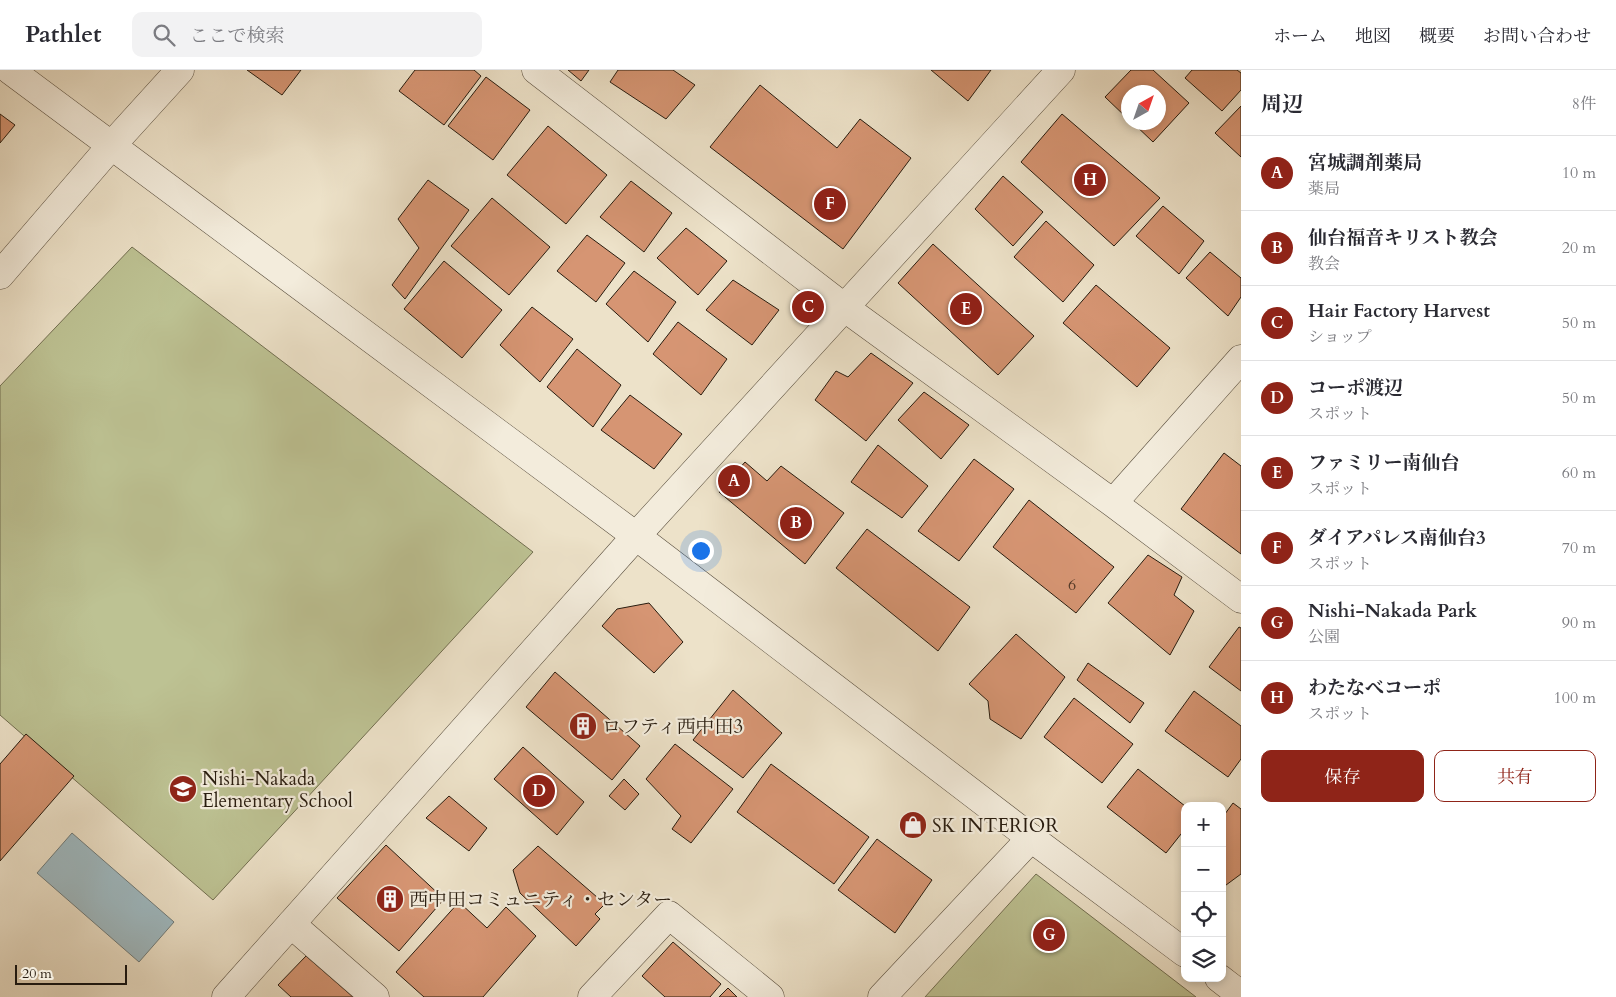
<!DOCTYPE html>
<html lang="ja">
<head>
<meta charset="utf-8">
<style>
	:root { --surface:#fff; --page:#f2f2f3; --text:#2b2b33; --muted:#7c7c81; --line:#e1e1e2; --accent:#8f2418 }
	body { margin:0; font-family:Cardo,"Noto Serif JP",serif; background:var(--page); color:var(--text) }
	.controls { position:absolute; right:15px; bottom:15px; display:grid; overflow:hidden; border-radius:10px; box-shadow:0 2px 8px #0003 }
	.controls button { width:45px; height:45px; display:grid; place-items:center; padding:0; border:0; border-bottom:1px solid var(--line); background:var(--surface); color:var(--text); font:25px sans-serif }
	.compass { position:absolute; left:1121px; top:15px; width:45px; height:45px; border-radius:50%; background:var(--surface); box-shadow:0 2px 8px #0003; rotate:40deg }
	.scale { position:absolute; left:15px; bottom:12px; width:112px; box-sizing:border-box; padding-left:5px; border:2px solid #281c0f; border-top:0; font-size:14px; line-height:18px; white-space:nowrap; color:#281c0f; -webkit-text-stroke:4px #f3ecdc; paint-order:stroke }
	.you { position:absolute; left:700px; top:480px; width:18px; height:18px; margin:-12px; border:4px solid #fff; border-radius:50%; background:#1a73e8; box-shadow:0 0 0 8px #1a73e833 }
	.badge { display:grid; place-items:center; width:32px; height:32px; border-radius:50%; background:var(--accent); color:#fff; font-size:16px; font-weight:700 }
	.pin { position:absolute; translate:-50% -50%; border:2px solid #fff; box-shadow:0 1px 5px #0006 }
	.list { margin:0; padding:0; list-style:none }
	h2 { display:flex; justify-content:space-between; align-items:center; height:65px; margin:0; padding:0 20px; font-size:21px }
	h2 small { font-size:16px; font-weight:400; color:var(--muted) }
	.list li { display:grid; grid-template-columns:32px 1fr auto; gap:15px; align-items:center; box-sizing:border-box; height:75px; padding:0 20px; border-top:1px solid var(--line) }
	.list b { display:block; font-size:19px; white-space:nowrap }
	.list p { margin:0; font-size:16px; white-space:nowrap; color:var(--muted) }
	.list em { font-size:16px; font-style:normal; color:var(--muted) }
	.actions { display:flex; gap:10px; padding:15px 20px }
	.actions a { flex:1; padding:11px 0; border:1px solid var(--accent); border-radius:10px; text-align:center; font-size:18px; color:var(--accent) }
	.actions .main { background:var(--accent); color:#fff }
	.icon { flex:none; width:28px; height:28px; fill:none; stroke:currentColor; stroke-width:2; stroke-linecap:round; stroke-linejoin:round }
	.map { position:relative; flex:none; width:1241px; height:927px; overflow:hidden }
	header { display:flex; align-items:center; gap:30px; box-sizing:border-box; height:70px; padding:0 25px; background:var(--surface); border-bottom:1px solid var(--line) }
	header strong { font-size:24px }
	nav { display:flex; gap:28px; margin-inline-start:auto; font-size:18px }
	.search { width:350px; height:45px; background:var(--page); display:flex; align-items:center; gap:12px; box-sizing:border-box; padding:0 18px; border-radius:10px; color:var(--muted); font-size:19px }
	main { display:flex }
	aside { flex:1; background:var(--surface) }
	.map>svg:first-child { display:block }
	.green { fill:#bdc293; stroke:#726f51 }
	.water { fill:#9fbac2; stroke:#6f7b7a }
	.building { fill:#d69573; stroke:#281c0f }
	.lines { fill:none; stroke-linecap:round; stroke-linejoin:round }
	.minor-casing { stroke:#594e3e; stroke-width:29 }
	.tertiary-casing { stroke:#594e3e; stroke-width:29 }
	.minor { stroke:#f3ecdc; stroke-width:28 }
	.tertiary { stroke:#f3ecdc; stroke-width:28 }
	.labels { text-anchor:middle; stroke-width:4.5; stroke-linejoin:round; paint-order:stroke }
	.number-label { font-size:16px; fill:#543a28 }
	.poi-label { font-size:19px; fill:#281c0f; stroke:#f3ecdc; text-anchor:start }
</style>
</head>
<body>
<header>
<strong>Pathlet</strong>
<div class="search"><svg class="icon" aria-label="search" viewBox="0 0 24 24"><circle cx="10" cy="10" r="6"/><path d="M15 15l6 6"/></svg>ここで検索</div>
<nav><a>ホーム</a><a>地図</a><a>概要</a><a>お問い合わせ</a></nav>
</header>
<main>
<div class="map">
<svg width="1241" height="927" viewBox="0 0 1241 927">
	<rect width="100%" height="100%" fill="#ede2c9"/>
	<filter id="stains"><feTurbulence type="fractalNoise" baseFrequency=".004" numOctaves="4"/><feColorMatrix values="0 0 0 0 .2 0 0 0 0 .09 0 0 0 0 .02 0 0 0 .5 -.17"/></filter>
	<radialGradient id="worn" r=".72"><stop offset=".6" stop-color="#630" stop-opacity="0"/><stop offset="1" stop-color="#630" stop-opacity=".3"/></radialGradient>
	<path class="green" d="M 132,177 L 533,482 L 213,830 L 0,645 L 0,316 Z
		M 1036,804 L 1196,927 L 925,927 Z"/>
	<path class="water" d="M 72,763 L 174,852 L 139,892 L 37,803 Z"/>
	<path class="building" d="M 247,0 L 301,0 L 282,25 Z
		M 415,0 L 474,0 L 481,6 L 444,55 L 399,21 Z
		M 568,0 L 589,0 L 581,11 Z
		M 618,0 L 673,0 L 695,15 L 666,49 L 610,12 Z
		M 931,0 L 991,0 L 968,31 Z
		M 1131,0 L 1153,0 L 1189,33 L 1153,72 L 1132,52 L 1158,52 L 1158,22 L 1128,22 L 1128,49 L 1105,27 Z
		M 1192,0 L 1237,0 L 1241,3 L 1241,20 L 1222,41 L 1185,8 Z
		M 486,7 L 530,40 L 493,90 L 448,56 Z
		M 760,15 L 837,78 L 860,49 L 911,88 L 843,179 L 710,77 Z
		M 1241,36 L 1241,87 L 1215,63 Z
		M 0,44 L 15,55 L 0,73 Z
		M 1062,44 L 1160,128 L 1114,176 L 1021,92 Z
		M 548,56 L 607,105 L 566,154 L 507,105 Z
		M 1003,106 L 1043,142 L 1013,176 L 975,139 Z
		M 428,110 L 469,140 L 405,229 L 392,215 L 419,178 L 398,149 Z
		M 631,111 L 672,143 L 644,182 L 600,147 Z
		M 492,128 L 550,177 L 509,225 L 451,176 Z
		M 1163,136 L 1204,171 L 1179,204 L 1136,166 Z
		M 1046,151 L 1094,195 L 1063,232 L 1014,187 Z
		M 686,158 L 727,191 L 698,225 L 657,188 Z
		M 587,165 L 625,193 L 596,232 L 557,201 Z
		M 933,174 L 1034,266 L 998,305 L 898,213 Z
		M 1210,182 L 1241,208 L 1241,227 L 1228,246 L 1186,208 Z
		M 444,191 L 502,240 L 462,288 L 404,239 Z
		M 634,201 L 676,232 L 648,272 L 606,234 Z
		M 733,210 L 779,240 L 752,275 L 706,240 Z
		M 1096,215 L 1170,278 L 1137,317 L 1063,253 Z
		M 532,237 L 573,269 L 540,312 L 500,275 Z
		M 678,252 L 727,289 L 701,325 L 653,284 Z
		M 577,279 L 621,315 L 593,357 L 547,317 Z
		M 871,283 L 913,313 L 866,371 L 815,330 L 836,301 L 848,307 Z
		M 924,322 L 969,355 L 941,389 L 898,350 Z
		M 630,325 L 682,364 L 654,399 L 601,360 Z
		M 878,375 L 928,416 L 902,448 L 851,412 Z
		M 1224,383 L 1241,396 L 1241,484 L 1181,439 Z
		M 974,389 L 1014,419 L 959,491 L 918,461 Z
		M 745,392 L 767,411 L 781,396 L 844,443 L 805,494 L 719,422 Z
		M 1029,430 L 1114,497 L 1076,543 L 993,477 Z
		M 867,459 L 970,537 L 938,581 L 836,498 Z
		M 1148,485 L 1182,507 L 1174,525 L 1194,541 L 1170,585 L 1108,533 Z
		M 649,533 L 683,572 L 654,603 L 602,556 L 617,539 Z
		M 1239,557 L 1241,558 L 1241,621 L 1209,597 Z
		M 1016,564 L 1065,607 L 1021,669 L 990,649 L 988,631 L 969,614 Z
		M 1088,593 L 1144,633 L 1130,653 L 1077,610 Z
		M 555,602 L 640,676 L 612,710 L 526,637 Z
		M 733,620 L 782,663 L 743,708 L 693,670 Z
		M 1194,621 L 1241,656 L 1241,689 L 1228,707 L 1165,661 Z
		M 1074,628 L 1133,674 L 1102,713 L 1044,667 Z
		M 26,664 L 74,706 L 0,791 L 0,694 Z
		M 675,674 L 733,719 L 691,773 L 672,759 L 681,746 L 646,709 Z
		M 523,677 L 584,732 L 557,765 L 494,709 Z
		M 771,694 L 869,767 L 834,814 L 737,742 Z
		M 1138,699 L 1185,736 L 1185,759 L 1166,783 L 1107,737 Z
		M 624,709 L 639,724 L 625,740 L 609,726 Z
		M 449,726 L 487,758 L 469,781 L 426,748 Z
		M 1233,733 L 1241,739 L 1241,804 L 1222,818 L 1222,748 Z
		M 877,769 L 932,810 L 895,863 L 838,820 Z
		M 386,775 L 444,829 L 399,881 L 337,828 Z
		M 538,776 L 605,834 L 595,844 L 600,849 L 576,876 L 520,823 L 513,800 Z
		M 459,832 L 487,858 L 506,837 L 536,866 L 483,927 L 424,927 L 396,902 Z
		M 673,872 L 721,914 L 710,927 L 665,927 L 642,906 Z
		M 306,886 L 353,927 L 291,927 L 278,915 Z
		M 728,918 L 737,927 L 719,927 Z"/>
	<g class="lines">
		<defs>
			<path id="minor" d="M 536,0 L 845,238 L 1113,433 L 1241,529
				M 0,205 L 111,76 L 180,0
				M 1113,433 L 1241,289
				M 291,854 L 375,927
				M 592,927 L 669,845 L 770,927
				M 882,927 L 1031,768"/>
			<path id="tertiary" d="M 10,0 L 636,466 L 1031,768 L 1185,883
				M 1219,908 L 1241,925
				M 226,927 L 636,466 L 1061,0"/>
		</defs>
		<use href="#minor" class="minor-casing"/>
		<use href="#tertiary" class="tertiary-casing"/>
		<use href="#minor" class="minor"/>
		<use href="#tertiary" class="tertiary"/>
	</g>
	<defs>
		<symbol id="building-disc" viewBox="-11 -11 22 22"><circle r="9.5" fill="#8f2418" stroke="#f3ecdc"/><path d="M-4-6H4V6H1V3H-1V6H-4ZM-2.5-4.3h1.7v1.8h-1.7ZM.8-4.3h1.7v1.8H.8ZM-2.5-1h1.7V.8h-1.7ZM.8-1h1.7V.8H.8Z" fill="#fff"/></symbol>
		<symbol id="school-disc" viewBox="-11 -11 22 22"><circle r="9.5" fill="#8f2418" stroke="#f3ecdc"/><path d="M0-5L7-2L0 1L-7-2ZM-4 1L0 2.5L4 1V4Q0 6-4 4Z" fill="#fff"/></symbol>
		<symbol id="shop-disc" viewBox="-11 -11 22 22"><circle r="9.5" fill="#8f2418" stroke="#f3ecdc"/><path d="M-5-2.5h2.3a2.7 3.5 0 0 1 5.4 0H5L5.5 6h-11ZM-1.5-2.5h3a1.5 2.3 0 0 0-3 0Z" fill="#fff"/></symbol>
	</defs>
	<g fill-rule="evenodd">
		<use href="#building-disc" x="567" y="640" width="32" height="32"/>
		<use href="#school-disc" x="167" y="703" width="32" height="32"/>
		<use href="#shop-disc" x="897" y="739" width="32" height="32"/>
		<use href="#building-disc" x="374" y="813" width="32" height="32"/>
	</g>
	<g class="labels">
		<g class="number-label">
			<text x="1072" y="520">6</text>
		</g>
		<g class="poi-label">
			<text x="602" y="663">ロフティ西中田3</text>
			<text x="202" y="715">Nishi-Nakada<tspan x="202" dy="22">Elementary School</tspan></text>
			<text x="932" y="762">SK INTERIOR</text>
			<text x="409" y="836">西中田コミュニティ・センター</text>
		</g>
	</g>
	<rect width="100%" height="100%" filter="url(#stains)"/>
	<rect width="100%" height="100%" fill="url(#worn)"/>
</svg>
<div class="controls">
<button>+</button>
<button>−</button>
<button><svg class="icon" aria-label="locate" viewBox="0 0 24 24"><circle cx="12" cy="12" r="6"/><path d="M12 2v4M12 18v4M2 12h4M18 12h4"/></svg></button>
<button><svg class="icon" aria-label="layers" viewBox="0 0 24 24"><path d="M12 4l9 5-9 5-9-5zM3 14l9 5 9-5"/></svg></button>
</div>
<svg class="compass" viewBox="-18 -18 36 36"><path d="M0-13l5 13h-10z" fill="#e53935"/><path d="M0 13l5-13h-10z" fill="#7c7c81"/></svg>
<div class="scale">20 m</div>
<div class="you"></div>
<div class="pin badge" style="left:734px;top:411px">A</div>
<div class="pin badge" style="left:796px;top:453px">B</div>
<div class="pin badge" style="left:808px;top:237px">C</div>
<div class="pin badge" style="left:539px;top:721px">D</div>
<div class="pin badge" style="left:966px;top:239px">E</div>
<div class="pin badge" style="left:830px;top:134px">F</div>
<div class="pin badge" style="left:1049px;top:865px">G</div>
<div class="pin badge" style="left:1090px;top:110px">H</div>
</div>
<aside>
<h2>周辺<small>8件</small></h2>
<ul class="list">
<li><span class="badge">A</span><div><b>宮城調剤薬局</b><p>薬局</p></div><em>10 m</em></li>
<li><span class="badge">B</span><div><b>仙台福音キリスト教会</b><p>教会</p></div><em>20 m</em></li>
<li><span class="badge">C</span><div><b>Hair Factory Harvest</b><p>ショップ</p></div><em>50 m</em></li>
<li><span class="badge">D</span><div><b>コーポ渡辺</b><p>スポット</p></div><em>50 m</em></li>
<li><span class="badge">E</span><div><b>ファミリー南仙台</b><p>スポット</p></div><em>60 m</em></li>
<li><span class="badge">F</span><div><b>ダイアパレス南仙台3</b><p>スポット</p></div><em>70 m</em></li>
<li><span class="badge">G</span><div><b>Nishi-Nakada Park</b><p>公園</p></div><em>90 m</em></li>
<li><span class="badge">H</span><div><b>わたなべコーポ</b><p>スポット</p></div><em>100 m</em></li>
</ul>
<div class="actions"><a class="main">保存</a><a>共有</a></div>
</aside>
</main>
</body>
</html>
